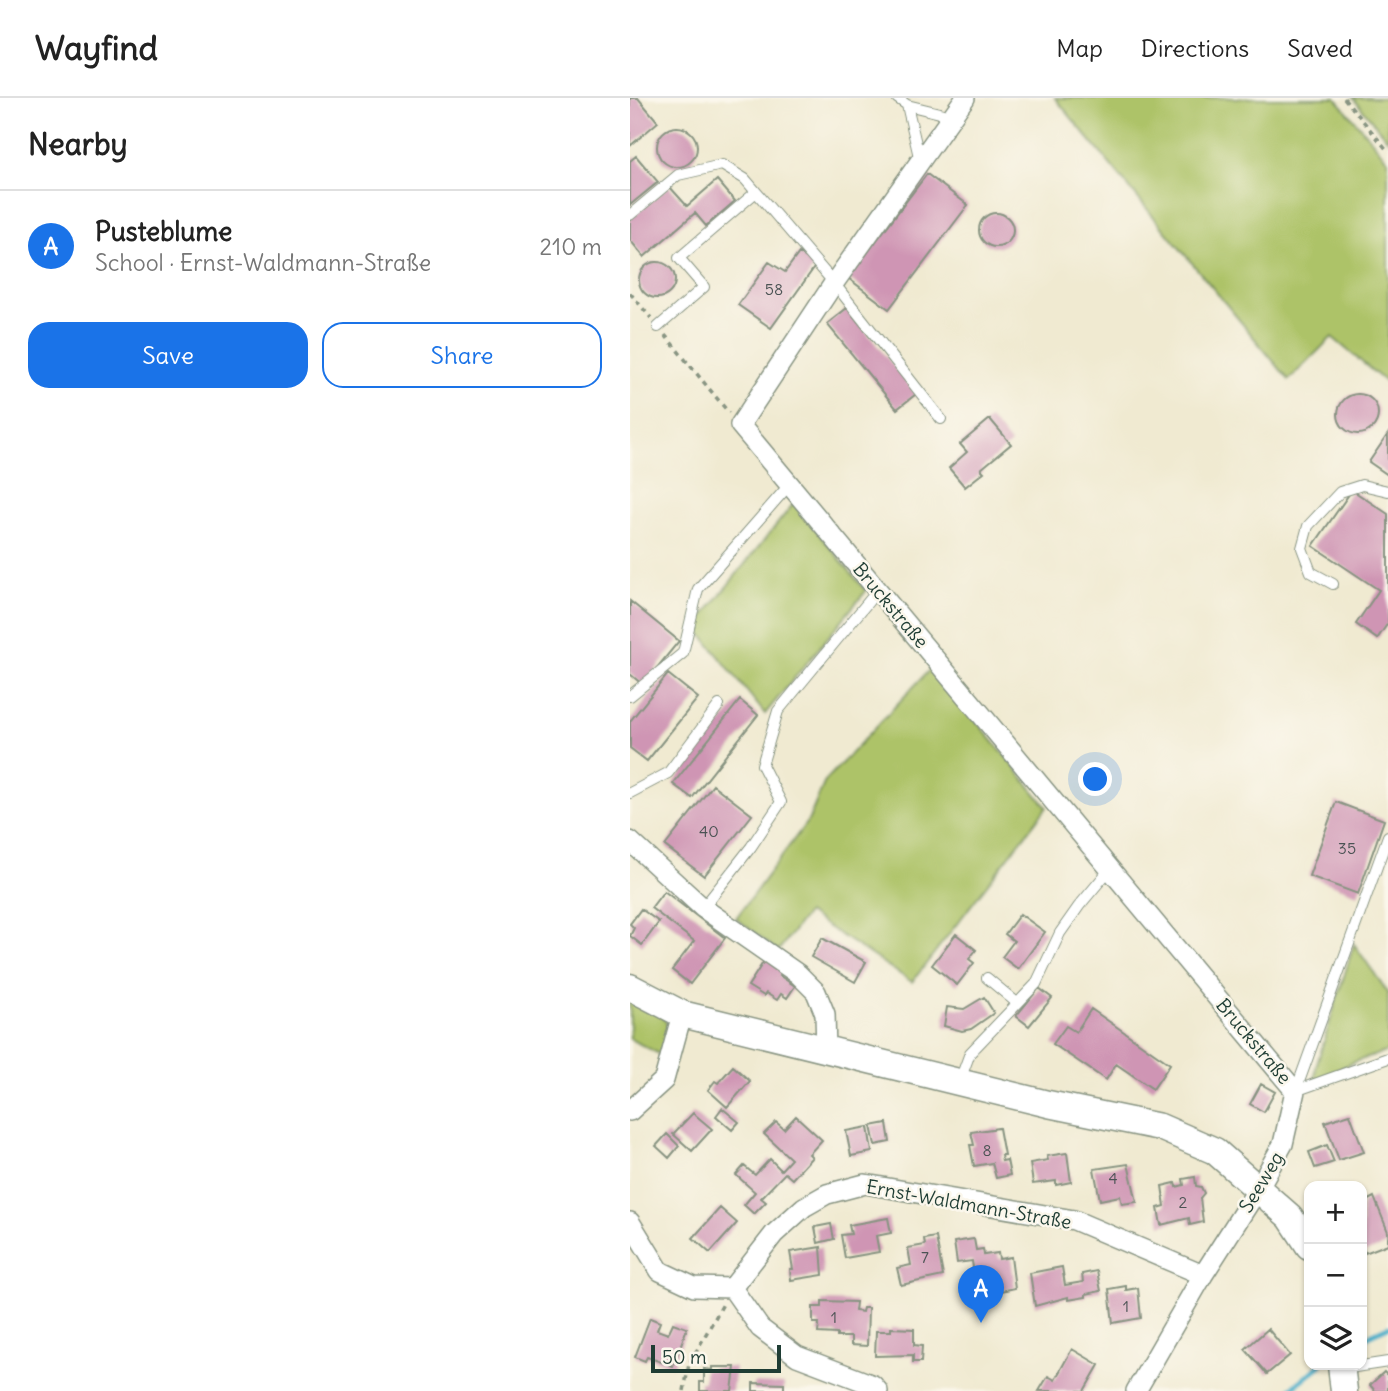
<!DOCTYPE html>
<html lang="en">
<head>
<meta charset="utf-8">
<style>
	:root { --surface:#fff; --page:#f2f2f2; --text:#222; --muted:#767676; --line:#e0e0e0; --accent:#1a73e8 }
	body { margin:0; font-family:Delius,sans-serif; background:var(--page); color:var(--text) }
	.controls { position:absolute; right:21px; bottom:21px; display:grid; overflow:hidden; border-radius:14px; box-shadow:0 2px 5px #0004 }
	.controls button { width:63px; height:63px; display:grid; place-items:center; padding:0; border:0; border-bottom:2px solid var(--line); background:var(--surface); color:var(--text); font:35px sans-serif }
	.scale { position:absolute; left:21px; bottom:18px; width:130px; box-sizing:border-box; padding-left:7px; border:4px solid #1f3d34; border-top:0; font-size:19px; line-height:24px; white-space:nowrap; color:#1f3d34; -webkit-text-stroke:5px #fbf7ec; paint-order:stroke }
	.you { position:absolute; left:466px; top:682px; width:24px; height:24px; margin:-18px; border:5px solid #fff; border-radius:50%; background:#1a73e8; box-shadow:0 0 0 10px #1a73e833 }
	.badge { display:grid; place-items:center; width:46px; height:46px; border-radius:50%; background:var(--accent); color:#fff; font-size:23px; font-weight:700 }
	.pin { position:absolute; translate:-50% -58px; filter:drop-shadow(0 2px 4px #0008) }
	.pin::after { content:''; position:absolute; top:37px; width:24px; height:21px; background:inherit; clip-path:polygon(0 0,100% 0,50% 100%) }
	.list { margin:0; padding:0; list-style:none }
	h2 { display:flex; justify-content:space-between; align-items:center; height:91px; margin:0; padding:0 28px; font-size:30px }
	h2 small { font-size:23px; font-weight:400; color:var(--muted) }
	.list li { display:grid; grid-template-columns:46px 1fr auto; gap:21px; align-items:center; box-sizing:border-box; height:112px; padding:0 28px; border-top:2px solid var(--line) }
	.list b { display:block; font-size:26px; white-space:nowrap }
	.list p { margin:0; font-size:23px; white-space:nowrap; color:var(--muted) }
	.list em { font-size:23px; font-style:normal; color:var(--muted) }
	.actions { display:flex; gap:14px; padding:21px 28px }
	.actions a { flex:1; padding:16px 0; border:2px solid var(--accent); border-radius:21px; text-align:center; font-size:24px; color:var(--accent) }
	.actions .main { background:var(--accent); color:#fff }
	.icon { flex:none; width:38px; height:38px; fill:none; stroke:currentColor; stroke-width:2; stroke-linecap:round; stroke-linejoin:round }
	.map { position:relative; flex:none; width:758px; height:1293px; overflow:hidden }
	header { display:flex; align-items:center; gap:42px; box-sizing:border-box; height:98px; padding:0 35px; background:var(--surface); border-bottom:2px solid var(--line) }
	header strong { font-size:33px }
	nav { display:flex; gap:38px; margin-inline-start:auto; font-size:24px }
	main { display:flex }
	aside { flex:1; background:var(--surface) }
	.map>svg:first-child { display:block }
	.green { fill:#adc368; stroke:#66804e; stroke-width:2 }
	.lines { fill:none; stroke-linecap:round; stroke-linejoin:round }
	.stream { stroke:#4aafc9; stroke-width:5 }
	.building { fill:#cf95b4 }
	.lane-casing { stroke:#889482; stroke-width:12 }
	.street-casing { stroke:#889482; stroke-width:22 }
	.secondary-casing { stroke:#889482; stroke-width:29 }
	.path { stroke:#889482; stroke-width:3.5; stroke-dasharray:5 5; stroke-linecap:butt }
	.lane { stroke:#fff; stroke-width:10 }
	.street { stroke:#fff; stroke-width:19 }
	.secondary { stroke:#fff; stroke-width:26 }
	.labels { text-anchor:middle; stroke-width:5; stroke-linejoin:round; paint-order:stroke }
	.number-label { font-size:16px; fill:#4b5354 }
	.street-label { font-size:19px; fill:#1f3d34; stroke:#fbf7ec }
</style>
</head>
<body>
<header>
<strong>Wayfind</strong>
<nav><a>Map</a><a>Directions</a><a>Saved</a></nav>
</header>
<main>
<aside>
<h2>Nearby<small></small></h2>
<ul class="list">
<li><span class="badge">A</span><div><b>Pusteblume</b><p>School · Ernst-Waldmann-Straße</p></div><em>210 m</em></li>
</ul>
<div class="actions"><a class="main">Save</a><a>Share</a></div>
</aside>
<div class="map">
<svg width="758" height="1293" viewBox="0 0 758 1293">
	<rect width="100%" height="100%" fill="#fbf7ec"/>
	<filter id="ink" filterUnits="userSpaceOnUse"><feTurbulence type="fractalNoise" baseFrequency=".0143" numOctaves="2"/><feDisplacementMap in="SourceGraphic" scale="14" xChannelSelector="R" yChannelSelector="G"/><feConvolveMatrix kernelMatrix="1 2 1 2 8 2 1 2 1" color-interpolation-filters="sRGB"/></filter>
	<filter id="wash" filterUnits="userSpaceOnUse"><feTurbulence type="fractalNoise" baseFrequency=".00686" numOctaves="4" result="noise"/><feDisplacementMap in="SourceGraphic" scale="28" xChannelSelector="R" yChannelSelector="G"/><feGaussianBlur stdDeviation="1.57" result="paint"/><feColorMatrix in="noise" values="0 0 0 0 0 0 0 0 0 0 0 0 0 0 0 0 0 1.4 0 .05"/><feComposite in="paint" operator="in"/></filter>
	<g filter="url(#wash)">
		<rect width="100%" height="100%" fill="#f0ead1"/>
		<path class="green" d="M 425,0 L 706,0 L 758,62 L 758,286 L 702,239 L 659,282 Z
			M 723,0 L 758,0 L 758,42 Z
			M 164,405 L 236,493 L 135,616 L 65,528 Z
			M 302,569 L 417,709 L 282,884 L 177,815 L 148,853 L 106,820 L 179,721 L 195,683 Z
			M 724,846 L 758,895 L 758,953 L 721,965 L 685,983 L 686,969 Z
			M 0,898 C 33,916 45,918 35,959 L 0,941 Z"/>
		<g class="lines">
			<path class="stream" d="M 732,1241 L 758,1229
				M 658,1293 L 691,1267"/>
		</g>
		<g id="blocks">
			<path class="building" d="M 0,0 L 8,0 L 28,24 L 0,48 Z
				M27 49a20 20 0 1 1 40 0a20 20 0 1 1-40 0Z
				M 6,58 L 28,84 L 0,107 L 0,63 Z
				M 297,76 L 338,107 L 259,211 L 218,180 Z
				M 87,82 L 105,103 L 76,128 L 65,115 L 14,159 L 0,142 L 0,121 L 39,88 L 57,108 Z
				M349 132a17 17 0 1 1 34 0a17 17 0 1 1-34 0Z
				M 169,155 L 186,167 L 141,230 L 108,207 L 139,164 L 155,174 Z
				M9 182a18 18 0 1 1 36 0a18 18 0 1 1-36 0Z
				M 217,210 L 286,296 L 267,311 L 197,226 Z
				M708 316a20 20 0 1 1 40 0a20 20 0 1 1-40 0Z
				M 360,321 L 381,346 L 351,371 L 354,374 L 335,389 L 319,370 L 337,354 L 330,346 Z
				M 758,336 L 758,377 L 739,364 Z
				M 722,392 L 758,416 L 758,525 L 747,541 L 726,526 L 749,492 L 683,448 Z
				M 0,503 L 49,543 L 13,587 L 0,576 Z
				M 38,576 L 68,600 L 17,663 L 0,650 L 0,623 Z
				M 110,602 L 128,617 L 62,700 L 43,686 Z
				M 83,687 L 122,717 L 74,778 L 35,748 Z
				M 706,704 L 754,722 L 728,796 L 679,778 Z
				M 34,793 L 95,840 L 60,886 L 42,872 L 64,843 L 21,810 Z
				M 11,811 L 29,824 L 12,847 L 0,838 L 4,830 L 0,826 Z
				M 390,816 L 415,834 L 388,871 L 372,859 L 384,843 L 375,836 Z
				M 326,836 L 346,852 L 339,861 L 344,865 L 327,887 L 302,867 Z
				M 192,840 L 236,864 L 225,884 L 181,859 Z
				M 136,860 L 154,872 L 150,878 L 165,888 L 157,900 L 151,896 L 147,902 L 136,895 L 134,898 L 118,888 Z
				M 409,890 L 422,900 L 399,928 L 386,918 Z
				M 354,899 L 364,915 L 341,931 L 332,933 L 314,928 L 317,909 L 334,911 Z
				M 461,911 L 540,966 L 523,991 L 486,966 L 476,982 L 423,946 L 436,928 L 446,934 Z
				M 103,968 L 120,983 L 97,1009 L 78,992 L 85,983 L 88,985 Z
				M 631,986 L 645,994 L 634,1014 L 620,1006 Z
				M 92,1010 L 109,1024 L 102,1032 L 86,1018 Z
				M 63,1015 L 82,1031 L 62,1053 L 43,1036 Z
				M 720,1016 L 734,1054 L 709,1062 L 695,1024 Z
				M 166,1018 L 192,1042 L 179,1056 L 182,1059 L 162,1081 L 155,1075 L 131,1100 L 136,1104 L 124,1116 L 114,1107 L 125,1094 L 106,1077 L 114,1068 L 125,1077 L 140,1061 L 151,1072 L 161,1061 L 134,1036 L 146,1024 L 154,1031 Z
				M 257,1025 L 260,1044 L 245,1047 L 241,1028 Z
				M 238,1029 L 242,1054 L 221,1058 L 216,1033 Z
				M 369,1030 L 374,1057 L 371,1057 L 372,1063 L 377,1062 L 380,1077 L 366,1080 L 362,1065 L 344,1068 L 340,1047 L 344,1047 L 341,1034 Z
				M 37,1036 L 49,1048 L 39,1060 L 26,1048 Z
				M 697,1047 L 704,1064 L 685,1070 L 679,1054 Z
				M 437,1055 L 441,1084 L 426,1087 L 426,1083 L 403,1086 L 400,1065 L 418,1062 L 417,1058 Z
				M 498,1066 L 507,1104 L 492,1106 L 490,1098 L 470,1102 L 464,1071 Z
				M 565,1079 L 566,1088 L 571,1089 L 574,1095 L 570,1100 L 573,1124 L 560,1127 L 559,1120 L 531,1127 L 528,1110 L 535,1108 L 532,1088 L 545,1085 L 546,1089 L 554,1087 L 553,1081 Z
				M 744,1099 L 758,1134 L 758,1146 L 735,1155 L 732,1148 L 732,1105 Z
				M 90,1110 L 107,1125 L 80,1155 L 63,1140 Z
				M 258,1120 L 261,1135 L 246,1138 L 249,1154 L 215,1160 L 211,1137 L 221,1136 L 219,1127 Z
				M 201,1126 L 204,1141 L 188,1145 L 185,1129 Z
				M 306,1139 L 313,1178 L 271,1187 L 267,1170 L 281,1167 L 278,1150 L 295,1147 L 294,1141 Z
				M 344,1141 L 346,1152 L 353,1151 L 354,1157 L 368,1155 L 369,1161 L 381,1159 L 385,1190 L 371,1193 L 369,1185 L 346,1189 L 342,1163 L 327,1165 L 324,1144 Z
				M 191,1149 L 193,1177 L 161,1182 L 160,1171 L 163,1171 L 160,1154 Z
				M 432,1169 L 435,1187 L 453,1184 L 452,1176 L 467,1173 L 471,1193 L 456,1196 L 456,1199 L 438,1202 L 438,1199 L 405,1208 L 400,1175 Z
				M 496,1188 L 496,1192 L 508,1190 L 511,1220 L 483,1225 L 479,1191 Z
				M 192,1203 L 226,1204 L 225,1213 L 232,1214 L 233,1210 L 238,1210 L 237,1248 L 221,1247 L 221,1239 L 207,1239 L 207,1236 L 188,1235 L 189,1225 L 183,1225 L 183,1209 L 192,1209 Z
				M 20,1220 L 30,1224 L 27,1232 L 38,1236 L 43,1225 L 57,1230 L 43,1268 L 17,1259 L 15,1263 L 5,1259 Z
				M 261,1230 L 284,1231 L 284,1247 L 292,1248 L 291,1264 L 283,1264 L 283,1257 L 245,1258 L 246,1233 L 261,1233 Z
				M 638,1231 L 660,1257 L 637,1276 L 615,1251 Z
				M 442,1251 L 469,1267 L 454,1293 L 409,1293 L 418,1278 L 425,1282 Z
				M 82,1269 L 105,1269 L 102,1293 L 70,1293 L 70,1284 L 74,1284 L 74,1271 L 82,1272 Z
				M 754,1274 L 758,1278 L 758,1293 L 745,1293 L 740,1287 Z
				M 123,1285 L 154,1286 L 154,1293 L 123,1293 Z"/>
		</g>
	</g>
	<g filter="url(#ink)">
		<use href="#blocks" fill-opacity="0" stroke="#889482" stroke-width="2"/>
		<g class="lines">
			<defs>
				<path id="lane" d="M 267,0 L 277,7 L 290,63
					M 277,7 L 322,18
					M 0,117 L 48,77 L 92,67 L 115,81 L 204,185 L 311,321
					M 28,229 L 74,189 L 49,160 L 126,94
					M 703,486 L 681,474 L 672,450 L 678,428 L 710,394 L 732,387 L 758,393
					M 0,598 L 53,555 L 68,491 L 160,386
					M 0,695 L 38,675 L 89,607
					M 73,810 L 121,749 L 151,704 L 132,667 L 148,613 L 248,492
					M 357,880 L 387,905
					M 330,982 L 340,955 L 406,886 L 430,835 L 449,808 L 480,771
					M 666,992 L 758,738
					M 665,993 L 758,960
					M 712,1271 L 758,1264"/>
				<path id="street" d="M 335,0 L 204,185 L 110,327 L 665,993 L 653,1046 L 628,1091 L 573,1177 L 506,1293
					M 0,743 L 73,810 L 168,876 L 186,894 L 195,916 L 196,952
					M 0,1013 L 34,982 L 52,916
					M 0,1124 L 30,1173 L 64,1189 L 102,1190 L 144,1136 L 174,1109 L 197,1096 L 235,1086 L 444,1122 L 573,1177
					M 102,1190 L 130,1230 L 167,1258 L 243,1287 L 248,1293"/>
				<path id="secondary" d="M 0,889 L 52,916 L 418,1006 L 530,1029 L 585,1053 L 660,1119 L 679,1148
					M 711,1267 L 714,1293"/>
			</defs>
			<use href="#lane" class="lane-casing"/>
			<use href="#street" class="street-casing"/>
			<use href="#secondary" class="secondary-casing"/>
			<path class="path" d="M 714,0 L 758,53
				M 0,195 L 21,220
				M 35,237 L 99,315
				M 54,1293 L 59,1266 L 93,1206"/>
			<use href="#lane" class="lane"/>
			<use href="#street" class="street"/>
			<use href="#secondary" class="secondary"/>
		</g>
	</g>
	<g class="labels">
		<g class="number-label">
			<text x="144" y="197">58</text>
			<text x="79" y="739">40</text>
			<text x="717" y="756">35</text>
			<text x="357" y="1058">8</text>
			<text x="483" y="1086">4</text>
			<text x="553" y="1110">2</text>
			<text x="295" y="1165">7</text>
			<text x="496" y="1214">1</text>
			<text x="204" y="1225">1</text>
		</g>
		<g class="street-label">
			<text transform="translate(261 507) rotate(50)" y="7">Bruckstraße</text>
			<text transform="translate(624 943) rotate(50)" y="7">Bruckstraße</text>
			<text transform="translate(631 1084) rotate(-59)" y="7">Seeweg</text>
			<text transform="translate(339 1106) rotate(10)" y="7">Ernst-Waldmann-Straße</text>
		</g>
	</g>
</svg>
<div class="controls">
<button>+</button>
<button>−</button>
<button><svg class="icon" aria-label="layers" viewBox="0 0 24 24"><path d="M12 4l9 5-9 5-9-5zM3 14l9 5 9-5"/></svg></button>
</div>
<div class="scale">50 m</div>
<div class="you"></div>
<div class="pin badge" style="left:351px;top:1225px">A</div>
</div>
</main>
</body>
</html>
